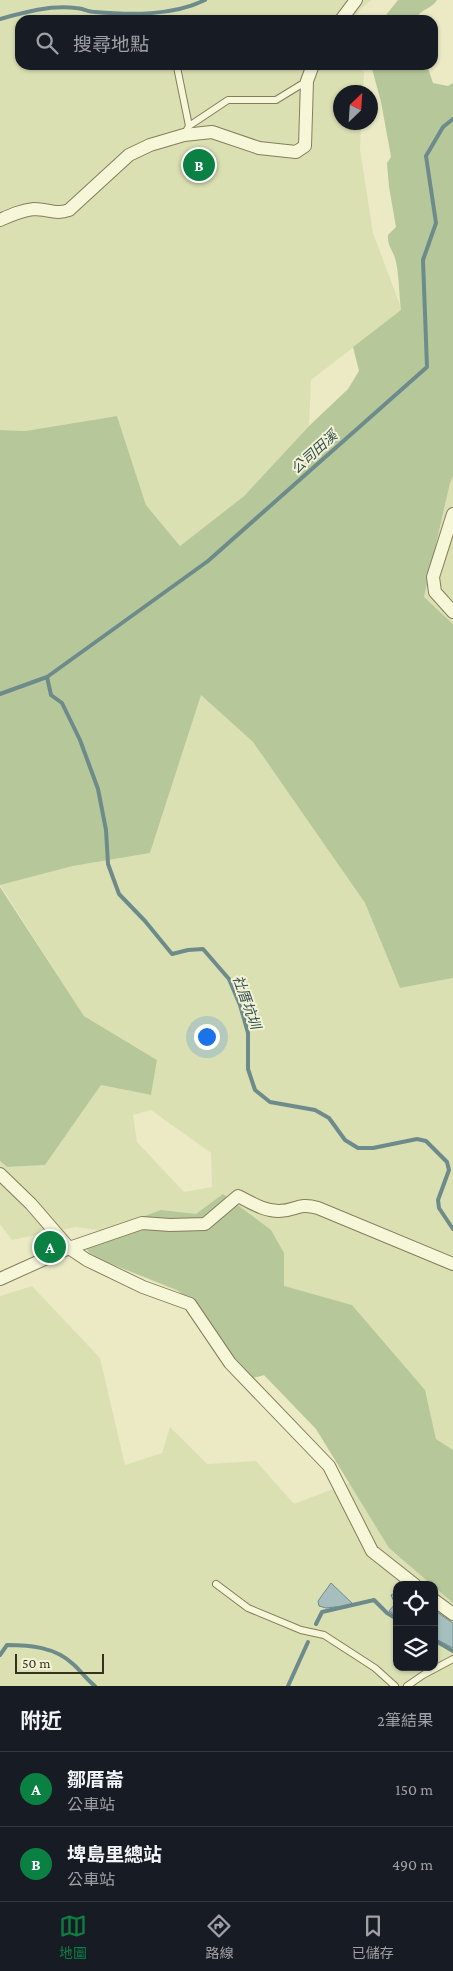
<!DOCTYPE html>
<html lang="zh-TW">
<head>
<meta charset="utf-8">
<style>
	:root { --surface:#171b24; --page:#242831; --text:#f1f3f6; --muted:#9ea1a6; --line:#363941; --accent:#0b8043 }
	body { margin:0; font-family:"Crimson Pro","Noto Sans TC",serif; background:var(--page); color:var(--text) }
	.controls { position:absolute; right:15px; bottom:15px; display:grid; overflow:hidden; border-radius:10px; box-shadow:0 1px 4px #0004 }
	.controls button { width:45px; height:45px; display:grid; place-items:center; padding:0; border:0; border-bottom:1px solid var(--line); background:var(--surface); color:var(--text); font:25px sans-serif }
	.compass { position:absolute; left:333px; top:85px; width:45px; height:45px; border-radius:50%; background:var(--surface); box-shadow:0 1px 4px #0004; rotate:25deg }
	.scale { position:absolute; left:15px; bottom:12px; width:89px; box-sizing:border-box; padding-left:5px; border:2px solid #36301f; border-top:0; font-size:14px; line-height:18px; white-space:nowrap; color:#36301f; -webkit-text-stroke:4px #f3f3d4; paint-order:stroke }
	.you { position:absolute; left:206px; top:1036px; width:18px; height:18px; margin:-12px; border:4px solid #fff; border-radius:50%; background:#1a73e8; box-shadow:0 0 0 8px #1a73e833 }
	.badge { display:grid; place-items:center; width:32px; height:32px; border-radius:50%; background:var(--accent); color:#fff; font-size:16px; font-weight:700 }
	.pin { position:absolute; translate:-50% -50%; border:2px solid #fff; box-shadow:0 1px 5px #0006 }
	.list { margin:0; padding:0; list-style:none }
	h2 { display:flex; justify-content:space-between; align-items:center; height:65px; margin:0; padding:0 20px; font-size:21px }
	h2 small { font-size:16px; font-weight:400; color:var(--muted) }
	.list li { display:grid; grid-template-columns:32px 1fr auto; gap:15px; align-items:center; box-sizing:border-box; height:75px; padding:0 20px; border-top:1px solid var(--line) }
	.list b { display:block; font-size:19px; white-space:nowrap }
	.list p { margin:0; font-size:16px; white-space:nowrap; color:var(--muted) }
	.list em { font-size:16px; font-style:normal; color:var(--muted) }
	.icon { flex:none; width:28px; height:28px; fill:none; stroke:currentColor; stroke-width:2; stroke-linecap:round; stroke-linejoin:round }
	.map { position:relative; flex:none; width:453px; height:1686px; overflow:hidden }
	.search { position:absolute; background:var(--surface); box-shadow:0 1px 4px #0004; left:15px; right:15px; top:15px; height:55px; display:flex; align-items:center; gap:12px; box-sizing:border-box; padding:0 18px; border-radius:15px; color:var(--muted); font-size:19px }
	.sheet { height:215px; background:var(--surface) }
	nav { display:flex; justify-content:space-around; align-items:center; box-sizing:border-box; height:70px; border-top:1px solid var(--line); background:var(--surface); font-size:14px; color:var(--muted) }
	nav a { display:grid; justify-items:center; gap:2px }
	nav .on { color:var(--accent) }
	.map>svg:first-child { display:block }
	.farmland { fill:#dbe0b3; fill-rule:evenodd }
	.green { fill:#b6c89a }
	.water { fill:#a6bfbe; stroke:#6e8b8c }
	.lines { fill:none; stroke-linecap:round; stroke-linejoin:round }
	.stream { stroke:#6e8b8c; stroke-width:4 }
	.lane-casing { stroke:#857d5c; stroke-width:8 }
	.street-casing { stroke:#857d5c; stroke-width:14 }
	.lane { stroke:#f6f6d8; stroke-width:6 }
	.street { stroke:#f6f6d8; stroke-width:12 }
	.labels { text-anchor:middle; stroke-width:4; stroke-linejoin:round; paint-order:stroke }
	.water-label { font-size:14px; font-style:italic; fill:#2f4c54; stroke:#f3f3d4 }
</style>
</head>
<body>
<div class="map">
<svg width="453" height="1686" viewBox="0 0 453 1686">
	<rect width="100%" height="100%" fill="#ebeac5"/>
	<path class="farmland" d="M 0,0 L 372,0 L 360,9 L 354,20 L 20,20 L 20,65 L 358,65 L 364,72 L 363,92 L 340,92 L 340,122 L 361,123 L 360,149 L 373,233 L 402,310 L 311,380 L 309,426 L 244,496 L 180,546 L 146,505 L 117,416 L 25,431 L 0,430 Z
		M 453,476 L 453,624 L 424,597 L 450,483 Z
		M 201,694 L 253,742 L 365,903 L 400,988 L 453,978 L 453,1686 L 0,1686 L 0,1296 L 32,1286 L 100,1358 L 125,1465 L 162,1453 L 170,1427 L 207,1464 L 256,1461 L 294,1504 L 349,1483 L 316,1428 L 264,1375 L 249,1379 L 188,1299 L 181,1293 L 94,1257 L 88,1252 L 104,1231 L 76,1227 L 12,1240 L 0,1224 L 0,1161 L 7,1167 L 45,1165 L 101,1085 L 151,1095 L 157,1060 L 84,1016 L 0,885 L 73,866 L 150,853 ZM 151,1110 L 211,1153 L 212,1187 L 184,1192 L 137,1142 L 133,1115 ZM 397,1585 L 434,1585 L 434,1667 L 397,1667 Z"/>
	<path class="green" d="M 398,0 L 437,0 C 431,10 419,9 416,20 L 382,20 Z
		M 371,65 L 427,65 L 433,83 L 448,86 L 453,83 L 453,476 L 450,483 L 424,597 L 453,624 L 453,978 L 400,988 L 365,903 L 253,742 L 201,695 L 150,853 L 73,866 L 0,885 L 0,430 L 25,431 L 117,416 L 146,505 L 180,546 L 244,496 L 309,426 L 348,389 L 359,371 L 353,347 L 401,310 C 399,295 399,271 395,258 C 392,249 387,245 388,235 L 396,227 L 389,187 L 387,163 L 391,157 L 390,151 L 381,102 Z
		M 0,887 L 84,1016 L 157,1060 L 151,1095 L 101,1085 L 45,1165 L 7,1167 L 0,1161 Z
		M 223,1194 L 271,1230 L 284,1253 L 284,1286 L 352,1305 L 425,1390 L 436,1439 L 453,1450 L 453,1603 L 389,1548 L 316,1429 L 264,1375 L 249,1379 L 188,1299 L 177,1290 L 94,1257 L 86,1249 L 104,1231 L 161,1210 L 196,1214 Z"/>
	<path class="water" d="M 331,1583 L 354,1605 L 326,1608 L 319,1606 L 318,1601 Z
		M 397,1592 L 397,1616 L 389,1611 L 395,1604 L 391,1595 Z
		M 434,1610 L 453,1623 L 453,1648 L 434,1638 Z"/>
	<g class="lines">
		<path class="stream" d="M 0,19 C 25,12 50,5 76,8 C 82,8 88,12 95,12 C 130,15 173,16 205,0
			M 47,677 L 51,695 L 62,703 L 80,740 L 98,789 L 106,830 L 108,864 L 119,894 L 145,921 L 172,954 L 188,950 L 203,949 L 229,979 L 240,1005 L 248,1033 L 248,1069 L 255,1090 L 270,1102 L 315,1110 L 329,1118 L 345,1140 L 358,1148 L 373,1148 L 417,1139 L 426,1141 L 447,1162 L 449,1170 L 438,1200 L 439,1208 L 453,1229
			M 0,694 L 47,677 L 208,561 L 427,367 L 423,260 L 436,223 L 426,156 L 443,127 L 453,119
			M 316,1624 L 322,1612 L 374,1600 L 387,1613 L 397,1619
			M 434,1640 L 453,1651
			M 0,1655 L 7,1645 C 30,1645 55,1647 73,1664 C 81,1671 87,1680 95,1686
			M 288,1686 L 308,1642"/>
		<defs>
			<path id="lane" d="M 177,67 L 189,126
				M 184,135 L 189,126 L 228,100 L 276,100 L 307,81
				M 216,1584 L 248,1608 L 301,1630 L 324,1635 L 375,1668 L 395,1686
				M 407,1686 L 423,1675 L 453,1659"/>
			<path id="street" d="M 341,20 L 356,0
				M 0,220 C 11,215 22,210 34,209 C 48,209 56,215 69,210 L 129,155 L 150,145 L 184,135 L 212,132 L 259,148 L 296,152 L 305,146 L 307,81 L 313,65
				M 453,514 L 433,577 L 435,592 L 453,612
				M 0,1174 L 31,1204 L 69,1248 L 87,1260 L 143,1287 L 190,1304 L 230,1363 L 329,1466 L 372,1551 L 415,1585
				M 0,1279 L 69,1248 L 142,1223 L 170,1225 L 205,1224 L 238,1196 C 252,1203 264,1211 279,1211 C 297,1211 297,1202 318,1208 L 453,1264
				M 434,1600 L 453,1614"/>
		</defs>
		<use href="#lane" class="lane-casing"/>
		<use href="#street" class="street-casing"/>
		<use href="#lane" class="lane"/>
		<use href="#street" class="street"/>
	</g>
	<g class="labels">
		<g class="water-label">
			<text transform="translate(314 452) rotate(-42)" y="5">公司田溪</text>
			<text transform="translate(247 1002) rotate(70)" y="5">社厝坑圳</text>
		</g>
	</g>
</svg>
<div class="controls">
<button><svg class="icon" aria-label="locate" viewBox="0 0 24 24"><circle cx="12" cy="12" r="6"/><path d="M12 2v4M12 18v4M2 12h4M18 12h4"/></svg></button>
<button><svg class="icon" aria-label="layers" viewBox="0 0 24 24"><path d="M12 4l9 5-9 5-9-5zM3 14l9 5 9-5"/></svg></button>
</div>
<svg class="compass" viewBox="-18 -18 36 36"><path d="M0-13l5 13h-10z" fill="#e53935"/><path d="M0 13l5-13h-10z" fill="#9ea1a6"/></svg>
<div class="scale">50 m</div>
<div class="you"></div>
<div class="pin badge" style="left:50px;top:1247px">A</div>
<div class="pin badge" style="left:199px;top:165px">B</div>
<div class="search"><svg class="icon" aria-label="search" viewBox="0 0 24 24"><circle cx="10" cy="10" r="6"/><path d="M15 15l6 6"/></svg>搜尋地點</div>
</div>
<section class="sheet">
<h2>附近<small>2筆結果</small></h2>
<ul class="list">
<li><span class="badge">A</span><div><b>鄒厝崙</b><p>公車站</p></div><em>150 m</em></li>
<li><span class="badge">B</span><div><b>埤島里總站</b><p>公車站</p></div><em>490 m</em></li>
</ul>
</section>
<nav>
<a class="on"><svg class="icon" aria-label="map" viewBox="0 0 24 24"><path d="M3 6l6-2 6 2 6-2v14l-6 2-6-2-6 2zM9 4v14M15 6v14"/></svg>地圖</a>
<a><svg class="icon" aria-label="directions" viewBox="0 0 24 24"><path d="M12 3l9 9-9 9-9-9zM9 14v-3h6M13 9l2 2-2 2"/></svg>路線</a>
<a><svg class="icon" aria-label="saved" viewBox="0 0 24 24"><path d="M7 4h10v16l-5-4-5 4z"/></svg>已儲存</a>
</nav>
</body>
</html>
